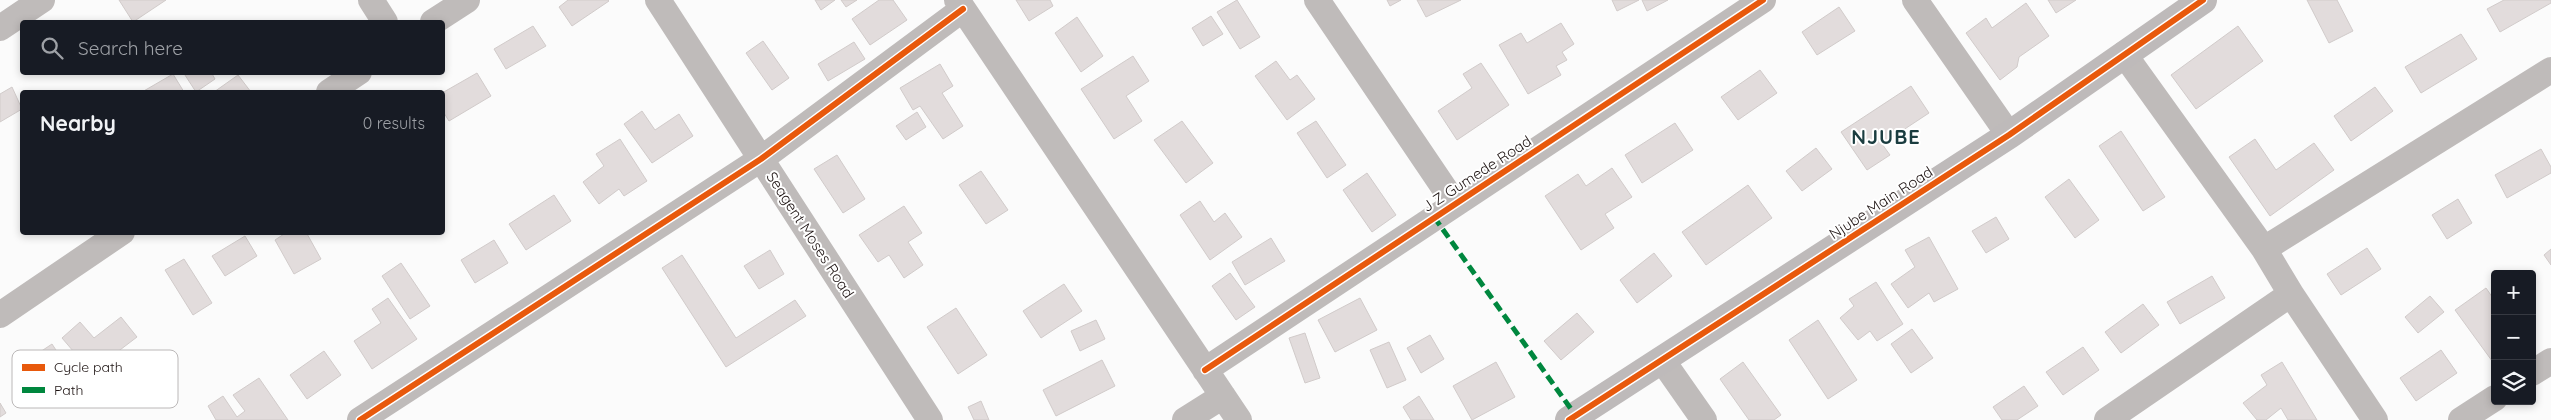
<!DOCTYPE html>
<html lang="en">
<head>
<meta charset="utf-8">
<style>
	:root { --surface:#171b24; --page:#242831; --text:#f1f3f6; --muted:#9ea1a6; --line:#363941 }
	body { margin:0; font-family:Quicksand,sans-serif; background:var(--page); color:var(--text) }
	.controls { position:absolute; right:15px; bottom:15px; display:grid; overflow:hidden; border-radius:5px; box-shadow:0 2px 8px #0003 }
	.controls button { width:45px; height:45px; display:grid; place-items:center; padding:0; border:0; border-bottom:1px solid var(--line); background:var(--surface); color:var(--text); font:25px sans-serif }
	.list { margin:0; padding:0; list-style:none }
	h2 { display:flex; justify-content:space-between; align-items:center; height:65px; margin:0; padding:0 20px; font-size:21px }
	h2 small { font-size:16px; font-weight:400; color:var(--muted) }
	.icon { flex:none; width:28px; height:28px; fill:none; stroke:currentColor; stroke-width:2; stroke-linecap:round; stroke-linejoin:round }
	.map { position:relative; flex:none; width:2551px; height:420px; overflow:hidden }
	.search { position:absolute; background:var(--surface); box-shadow:0 2px 8px #0003; left:20px; top:20px; width:425px; height:55px; display:flex; align-items:center; gap:12px; box-sizing:border-box; padding:0 18px; border-radius:5px; color:var(--muted); font-size:19px }
	.panel { position:absolute; background:var(--surface); box-shadow:0 2px 8px #0003; left:20px; top:90px; width:425px; height:145px; border-radius:5px }
	.map>svg:first-child { display:block }
	.building { fill:#e2dcdc; stroke:#d1cbca }
	.lines { fill:none; stroke-linecap:round; stroke-linejoin:round }
	.street { stroke:#bfbbba; stroke-width:26 }
	.secondary { stroke:#bebaba; stroke-width:28 }
	.quiet { stroke:#00873e; stroke-width:5; stroke-dasharray:10 5; stroke-linecap:butt }
	.cycleway-casing { stroke:#fff; stroke-width:9 }
	.cycleway { stroke:#e8590c; stroke-width:6 }
	.labels { text-anchor:middle; stroke-width:4; stroke-linejoin:round; paint-order:stroke }
	.street-label { font-size:15px; fill:#1d1312; stroke:#fff }
	.district-label { font-size:20px; font-weight:bold; letter-spacing:1px; fill:#1b3d40; stroke:#fff }
	.key { fill:#fff; stroke:#bbb8b8; stroke-width:1 }
	.key-label { font-size:14px; fill:#1d1312 }
</style>
</head>
<body>
<div class="map">
<svg width="2551" height="420" viewBox="0 0 2551 420">
	<rect width="100%" height="100%" fill="#fbfbfb"/>
	<path class="building" d="M 119,0 L 166,0 L 133,22 Z
		M 568,0 L 608,0 L 609,1 L 572,26 L 559,7 Z
		M 815,0 L 835,0 L 821,10 Z
		M 841,0 L 857,0 L 846,7 Z
		M 879,0 L 893,0 L 907,20 L 870,45 L 852,19 Z
		M 1016,0 L 1050,0 L 1053,6 L 1029,21 Z
		M 1237,0 L 1260,37 L 1240,49 L 1217,12 Z
		M 1387,0 L 1401,0 L 1390,6 Z
		M 1417,0 L 1461,0 L 1426,17 Z
		M 1612,0 L 1639,0 L 1617,11 Z
		M 1642,0 L 1668,0 L 1647,11 Z
		M 2048,0 L 2076,0 L 2056,13 Z
		M 2307,0 L 2337,0 L 2353,31 L 2329,43 Z
		M 2504,0 L 2551,0 L 2551,3 L 2500,32 L 2487,9 Z
		M 2026,3 L 2049,36 L 2019,57 L 2017,67 L 2000,80 L 1966,33 L 1986,18 L 1992,28 Z
		M 1839,7 L 1855,31 L 1817,55 L 1802,32 Z
		M 1211,16 L 1223,34 L 1203,46 L 1192,28 Z
		M 1077,17 L 1103,56 L 1081,72 L 1055,33 Z
		M 1561,23 L 1574,44 L 1562,52 L 1567,60 L 1556,66 L 1561,75 L 1528,94 L 1499,45 L 1521,33 L 1527,43 Z
		M 533,26 L 546,46 L 506,69 L 494,49 Z
		M 2238,26 L 2263,61 L 2196,109 L 2171,75 Z
		M 2461,34 L 2477,59 L 2421,93 L 2405,67 Z
		M 763,41 L 789,78 L 772,90 L 746,53 Z
		M 854,42 L 865,59 L 828,81 L 818,64 Z
		M 1133,56 L 1149,81 L 1126,96 L 1142,121 L 1114,139 L 1081,89 Z
		M 1276,61 L 1290,80 L 1297,75 L 1315,99 L 1287,120 L 1255,76 Z
		M 1481,63 L 1509,105 L 1457,140 L 1438,111 L 1472,88 L 1463,74 Z
		M 940,64 L 953,86 L 942,93 L 963,126 L 943,139 L 920,106 L 913,110 L 900,88 Z
		M 1760,70 L 1777,93 L 1738,120 L 1721,97 Z
		M 183,72 L 211,72 L 215,79 L 196,92 Z
		M 477,73 L 491,96 L 449,121 L 442,110 L 442,93 Z
		M 173,74 L 184,92 L 142,92 Z
		M 238,75 L 251,92 L 214,92 Z
		M 1911,86 L 1929,113 L 1882,144 L 1890,155 L 1867,170 L 1841,132 Z
		M 12,87 L 22,109 L 0,122 L 0,94 Z
		M 2375,87 L 2393,111 L 2351,141 L 2334,116 Z
		M 642,111 L 655,130 L 679,114 L 693,136 L 652,163 L 624,124 Z
		M 917,112 L 926,127 L 906,140 L 896,126 Z
		M 1182,121 L 1213,163 L 1186,183 L 1154,140 Z
		M 1316,121 L 1346,165 L 1327,178 L 1297,133 Z
		M 1675,123 L 1693,150 L 1642,183 L 1625,155 Z
		M 2121,131 L 2165,197 L 2143,211 L 2099,146 Z
		M 620,139 L 647,181 L 624,196 L 619,189 L 599,204 L 583,182 L 604,166 L 596,154 Z
		M 2255,139 L 2276,170 L 2314,143 L 2334,170 L 2270,216 L 2229,157 Z
		M 1816,148 L 1832,169 L 1802,191 L 1786,171 Z
		M 2541,149 L 2551,167 L 2551,173 L 2507,198 L 2495,175 Z
		M 837,155 L 865,199 L 843,213 L 814,169 Z
		M 1612,168 L 1632,197 L 1605,214 L 1614,228 L 1581,250 L 1545,196 L 1578,174 L 1586,186 Z
		M 981,171 L 1008,210 L 986,224 L 959,185 Z
		M 1367,173 L 1396,215 L 1372,232 L 1343,190 Z
		M 2069,179 L 2099,220 L 2075,238 L 2045,197 Z
		M 1748,185 L 1772,218 L 1706,265 L 1682,232 Z
		M 554,195 L 571,221 L 526,250 L 509,224 Z
		M 2458,199 L 2472,223 L 2447,239 L 2432,215 Z
		M 1200,201 L 1214,222 L 1225,213 L 1242,237 L 1210,260 L 1180,215 Z
		M 904,206 L 922,233 L 908,242 L 923,265 L 904,278 L 889,255 L 878,262 L 859,235 Z
		M 1996,217 L 2009,239 L 1986,253 L 1972,231 Z
		M 287,232 L 306,232 L 321,259 L 294,274 L 275,240 Z
		M 245,236 L 257,256 L 225,276 L 212,256 Z
		M 1929,237 L 1958,289 L 1934,302 L 1929,293 L 1908,308 L 1891,284 L 1915,267 L 1905,250 Z
		M 1271,238 L 1285,261 L 1245,285 L 1232,262 Z
		M 494,240 L 508,263 L 475,283 L 461,260 Z
		M 2367,248 L 2381,269 L 2341,295 L 2327,274 Z
		M 2551,249 L 2551,265 L 2544,255 Z
		M 770,250 L 784,274 L 759,289 L 744,266 Z
		M 1654,253 L 1672,276 L 1637,303 L 1620,280 Z
		M 682,255 L 736,338 L 795,300 L 806,316 L 726,367 L 662,268 Z
		M 184,259 L 212,303 L 193,315 L 165,270 Z
		M 401,263 L 430,306 L 410,319 L 382,276 Z
		M 1230,273 L 1255,307 L 1236,320 L 1212,286 Z
		M 2212,276 L 2225,298 L 2180,324 L 2167,302 Z
		M 1876,282 L 1903,324 L 1877,341 L 1870,331 L 1858,340 L 1840,318 L 1854,306 L 1849,299 Z
		M 1064,284 L 1082,311 L 1041,338 L 1023,311 Z
		M 2486,288 L 2495,301 L 2495,365 L 2455,310 Z
		M 2430,296 L 2444,312 L 2418,333 L 2405,317 Z
		M 388,298 L 417,339 L 372,369 L 354,341 L 381,323 L 372,309 Z
		M 1360,298 L 1377,330 L 1335,352 L 1318,320 Z
		M 2143,304 L 2159,325 L 2121,353 L 2105,332 Z
		M 956,308 L 987,355 L 958,374 L 927,327 Z
		M 1577,313 L 1594,332 L 1561,360 L 1544,341 Z
		M 121,317 L 137,337 L 91,372 L 62,338 L 80,322 L 94,338 Z
		M 1096,320 L 1105,339 L 1080,351 L 1071,331 Z
		M 1818,320 L 1857,380 L 1828,399 L 1789,340 Z
		M 1912,329 L 1933,358 L 1911,373 L 1891,344 Z
		M 1305,333 L 1320,378 L 1305,383 L 1289,338 Z
		M 1430,335 L 1444,359 L 1421,373 L 1407,348 Z
		M 1389,342 L 1406,380 L 1387,388 L 1370,350 Z
		M 52,344 L 73,376 L 40,400 L 29,383 L 48,370 L 37,354 Z
		M 2083,347 L 2099,370 L 2063,395 L 2046,372 Z
		M 2441,350 L 2457,373 L 2416,401 L 2400,378 Z
		M 324,351 L 341,375 L 307,399 L 290,375 Z
		M 1102,360 L 1115,386 L 1056,416 L 1043,390 Z
		M 1496,362 L 1515,397 L 1472,420 L 1453,386 Z
		M 1743,362 L 1781,415 L 1774,420 L 1749,420 L 1720,379 Z
		M 2282,362 L 2317,420 L 2288,420 L 2281,408 L 2266,420 L 2257,420 L 2243,403 L 2267,385 L 2261,375 Z
		M 259,378 L 288,420 L 216,420 L 208,406 L 223,396 L 237,417 L 245,411 L 233,395 Z
		M 2024,386 L 2038,406 L 2017,420 L 2002,420 L 1993,407 Z
		M 1419,396 L 1434,420 L 1411,420 L 1403,407 Z
		M 981,401 L 989,420 L 974,420 L 968,407 Z
		M 0,403 L 6,413 L 0,417 Z"/>
	<g class="lines">
		<path class="street" d="M 371,0 L 385,22
			M 658,0 L 930,420
			M 957,0 L 1239,420
			M 1317,0 L 1455,204
			M 1915,0 L 2009,135
			M 433,22 L 467,0
			M 0,28 L 42,0
			M 2124,54 L 2264,249 L 2291,294 L 2375,420
			M 329,92 L 359,72
			M 2264,249 L 2551,70
			M 0,315 L 122,232
			M 1662,360 L 1704,420
			M 1205,370 L 1763,0
			M 2532,373 L 2551,361
			M 360,420 L 761,159 L 963,9
			M 1185,420 L 1223,396
			M 2107,420 L 2291,294
			M 2461,420 L 2495,398"/>
		<path class="secondary" d="M 1569,420 L 2009,135 L 2203,0"/>
		<path class="quiet" d="M 1434,217 L 1576,416"/>
		<defs>
			<path id="cycleway" d="M 1205,370 L 1763,0
				M 360,420 L 761,159 L 963,9
				M 1569,420 L 2009,135 L 2203,0"/>
		</defs>
		<use href="#cycleway" class="cycleway-casing"/>
		<use href="#cycleway" class="cycleway"/>
	</g>
	<g class="labels">
		<g class="street-label">
			<text transform="translate(1477 174) rotate(-33)" y="5">J Z Gumede Road</text>
			<text transform="translate(1881 203) rotate(-33)" y="5">Njube Main Road</text>
			<text transform="translate(810 235) rotate(57)" y="5">Seagent Moses Road</text>
		</g>
		<g class="district-label">
			<text x="1886" y="144">NJUBE</text>
		</g>
	</g>
	<rect x="12" y="350" width="166" height="58" rx="8" class="key"/>
	<rect x="22" y="364" width="23" height="7" fill="#e8590c"/>
	<rect x="22" y="387" width="23" height="6" fill="#00873e"/>
	<g class="key-label">
		<text x="54" y="372">Cycle path</text>
		<text x="54" y="395">Path</text>
	</g>
</svg>
<div class="controls">
<button>+</button>
<button>−</button>
<button><svg class="icon" aria-label="layers" viewBox="0 0 24 24"><path d="M12 4l9 5-9 5-9-5zM3 14l9 5 9-5"/></svg></button>
</div>
<div class="search"><svg class="icon" aria-label="search" viewBox="0 0 24 24"><circle cx="10" cy="10" r="6"/><path d="M15 15l6 6"/></svg>Search here</div>
<section class="panel">
<h2>Nearby<small>0 results</small></h2>
<ul class="list">
</ul>
</section>
</div>
</body>
</html>
